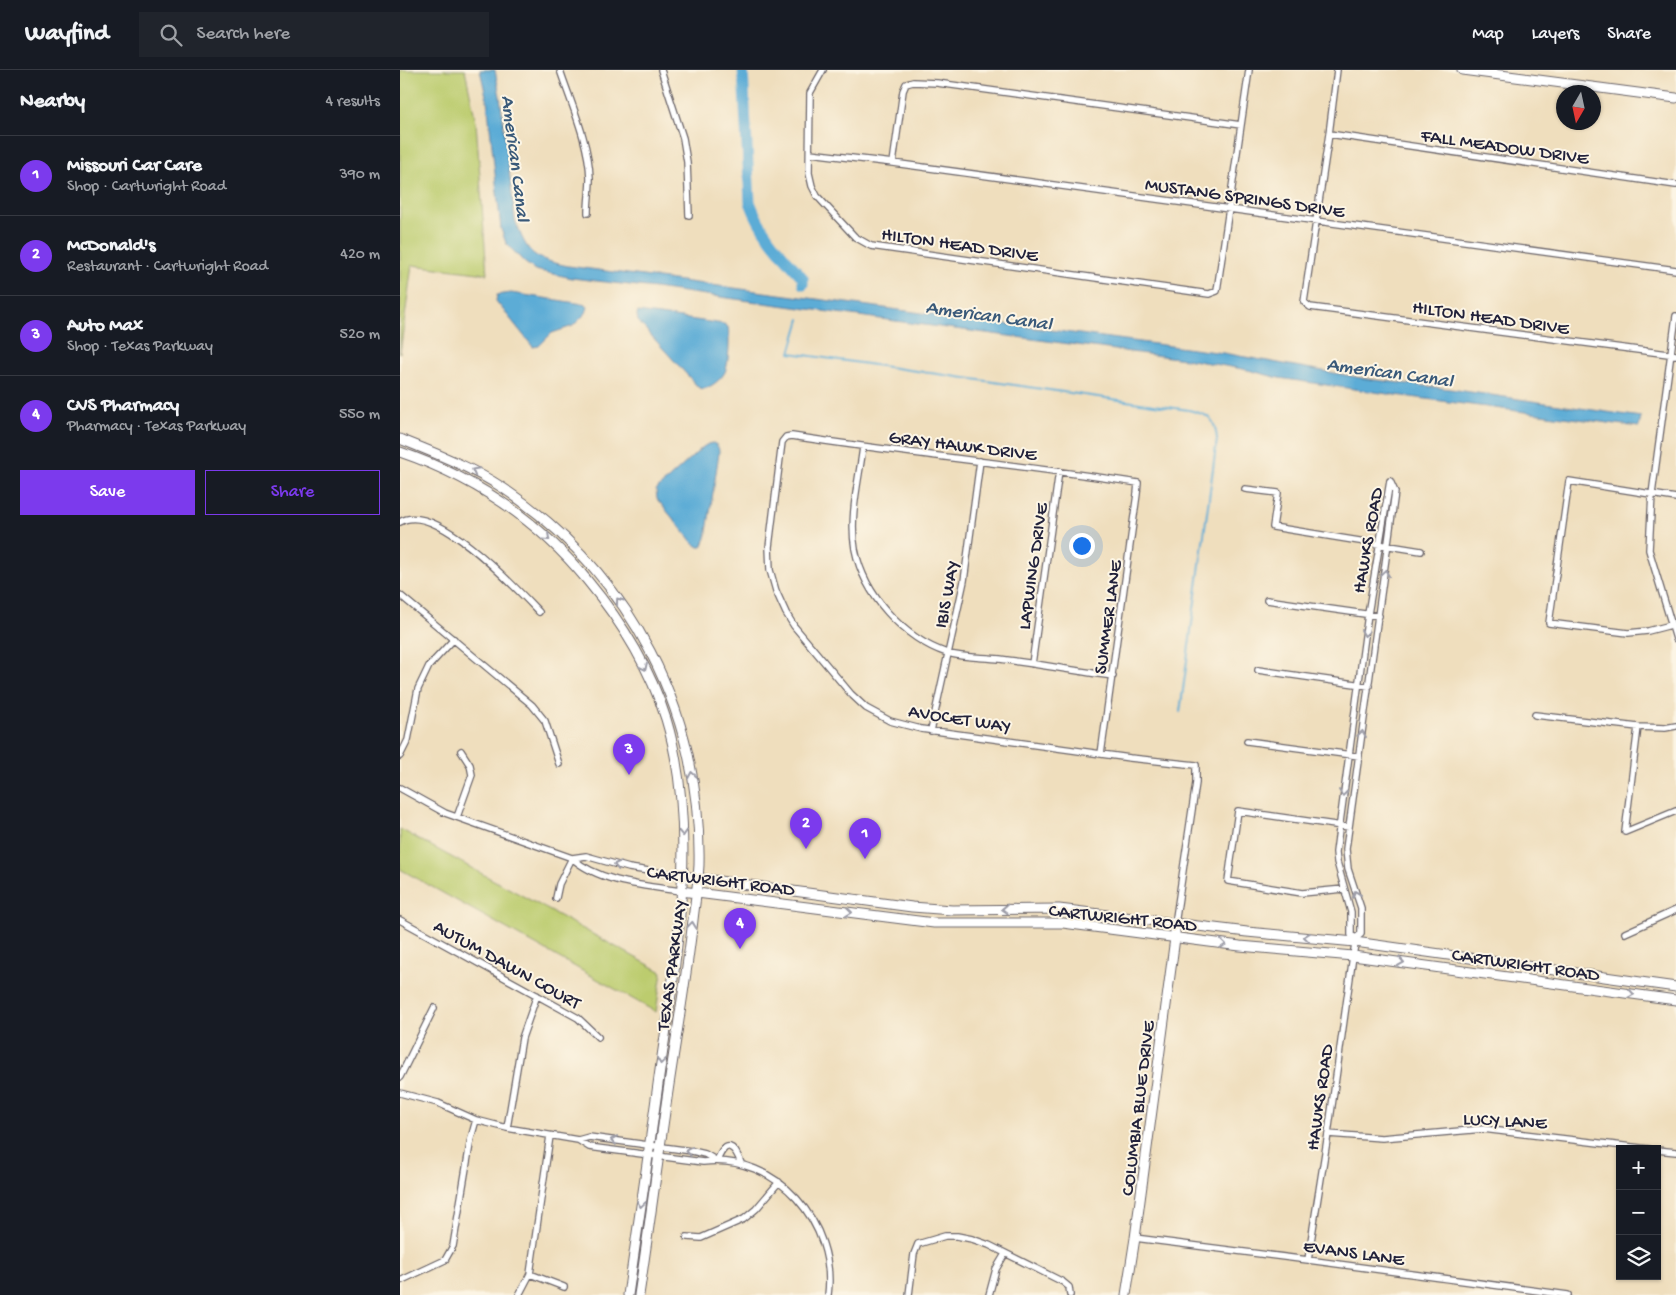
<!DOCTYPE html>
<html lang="en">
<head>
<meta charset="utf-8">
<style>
	:root { --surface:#171b24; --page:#20242c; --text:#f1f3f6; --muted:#9ea1a6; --line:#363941; --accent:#7c3aed }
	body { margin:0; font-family:"Gochi Hand",sans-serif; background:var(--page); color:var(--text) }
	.controls { position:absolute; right:15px; bottom:15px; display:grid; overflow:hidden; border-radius:0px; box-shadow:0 1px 4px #0004 }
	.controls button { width:45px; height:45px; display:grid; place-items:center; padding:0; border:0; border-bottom:1px solid var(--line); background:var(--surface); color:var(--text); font:25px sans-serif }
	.compass { position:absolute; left:1156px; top:15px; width:45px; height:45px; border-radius:50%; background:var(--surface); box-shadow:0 1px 4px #0004; rotate:189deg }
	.you { position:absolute; left:681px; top:475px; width:18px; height:18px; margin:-12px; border:4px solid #fff; border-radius:50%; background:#1a73e8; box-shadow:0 0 0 8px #1a73e833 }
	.badge { display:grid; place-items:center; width:32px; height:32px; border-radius:50%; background:var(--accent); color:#fff; font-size:16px; font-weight:700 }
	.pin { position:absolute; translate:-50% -41px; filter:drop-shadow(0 1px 2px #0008) }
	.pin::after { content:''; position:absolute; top:26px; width:18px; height:15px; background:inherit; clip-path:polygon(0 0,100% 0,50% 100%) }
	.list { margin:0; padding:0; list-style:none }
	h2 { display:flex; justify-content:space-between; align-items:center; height:65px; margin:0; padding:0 20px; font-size:21px }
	h2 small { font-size:16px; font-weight:400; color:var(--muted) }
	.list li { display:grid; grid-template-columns:32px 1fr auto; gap:15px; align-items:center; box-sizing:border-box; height:80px; padding:0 20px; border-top:1px solid var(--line) }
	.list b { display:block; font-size:19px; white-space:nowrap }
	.list p { margin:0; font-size:16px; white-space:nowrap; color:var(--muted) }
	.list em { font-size:16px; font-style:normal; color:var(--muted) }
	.actions { display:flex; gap:10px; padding:15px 20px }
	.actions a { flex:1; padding:11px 0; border:1px solid var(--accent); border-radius:0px; text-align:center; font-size:18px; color:var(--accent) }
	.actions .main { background:var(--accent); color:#fff }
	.icon { flex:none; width:28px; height:28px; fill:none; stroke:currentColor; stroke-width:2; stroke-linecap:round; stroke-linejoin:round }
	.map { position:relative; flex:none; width:1276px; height:1225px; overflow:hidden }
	header { display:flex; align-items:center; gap:30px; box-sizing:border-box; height:70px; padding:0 25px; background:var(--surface); border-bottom:1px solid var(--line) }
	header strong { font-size:24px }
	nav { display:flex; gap:28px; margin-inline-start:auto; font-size:18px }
	.search { width:350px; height:45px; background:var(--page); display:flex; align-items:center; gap:12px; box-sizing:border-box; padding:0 18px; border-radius:0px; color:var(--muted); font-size:19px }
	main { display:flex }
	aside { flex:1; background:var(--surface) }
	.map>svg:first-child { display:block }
	.green { fill:#bccc6e; stroke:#6f7754 }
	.water { fill:#5bacd6; stroke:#3e6788 }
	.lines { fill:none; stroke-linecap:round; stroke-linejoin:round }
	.stream { stroke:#5bacd6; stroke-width:2 }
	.river { stroke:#5bacd6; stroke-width:11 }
	.street-casing { stroke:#6a6468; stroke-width:8 }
	.secondary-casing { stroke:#6a6468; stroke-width:11 }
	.primary-casing { stroke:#6a6468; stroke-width:11 }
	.street { stroke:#fff; stroke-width:5.5 }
	.secondary { stroke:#fff; stroke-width:9 }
	.primary { stroke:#fff; stroke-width:9 }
	.oneway { stroke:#9c9ca7 }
	.labels { text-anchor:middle; stroke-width:4; stroke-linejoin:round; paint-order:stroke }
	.street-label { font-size:19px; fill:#22223b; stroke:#fcf5e5 }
	.water-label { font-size:20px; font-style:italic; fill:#395979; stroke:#fcf5e5 }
</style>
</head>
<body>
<header>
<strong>Wayfind</strong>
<div class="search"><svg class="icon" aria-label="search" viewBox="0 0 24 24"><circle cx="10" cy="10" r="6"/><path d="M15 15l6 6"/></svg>Search here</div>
<nav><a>Map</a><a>Layers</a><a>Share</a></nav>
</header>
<main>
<aside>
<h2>Nearby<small>4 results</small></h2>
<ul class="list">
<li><span class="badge">1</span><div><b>Missouri Car Care</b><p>Shop · Cartwright Road</p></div><em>390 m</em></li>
<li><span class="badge">2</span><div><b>McDonald's</b><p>Restaurant · Cartwright Road</p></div><em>420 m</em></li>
<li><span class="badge">3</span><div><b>Auto Max</b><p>Shop · Texas Parkway</p></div><em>520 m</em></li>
<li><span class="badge">4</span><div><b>CVS Pharmacy</b><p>Pharmacy · Texas Parkway</p></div><em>550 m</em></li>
</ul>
<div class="actions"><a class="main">Save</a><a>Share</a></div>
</aside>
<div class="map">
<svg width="1276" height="1225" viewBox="0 0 1276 1225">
	<rect width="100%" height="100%" fill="#fcf5e5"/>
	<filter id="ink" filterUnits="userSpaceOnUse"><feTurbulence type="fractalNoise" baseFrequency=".02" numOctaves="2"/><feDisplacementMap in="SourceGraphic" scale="10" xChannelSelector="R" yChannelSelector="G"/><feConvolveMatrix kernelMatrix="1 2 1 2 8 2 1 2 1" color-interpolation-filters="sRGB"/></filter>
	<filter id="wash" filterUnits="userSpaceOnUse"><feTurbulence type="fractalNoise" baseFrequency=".0096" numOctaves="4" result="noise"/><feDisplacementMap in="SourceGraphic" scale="20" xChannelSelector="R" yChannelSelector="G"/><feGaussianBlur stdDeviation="1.12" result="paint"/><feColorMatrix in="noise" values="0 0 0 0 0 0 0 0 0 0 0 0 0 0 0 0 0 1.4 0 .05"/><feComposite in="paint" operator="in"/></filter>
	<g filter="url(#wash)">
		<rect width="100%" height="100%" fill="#efdebd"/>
		<path class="green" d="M 0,0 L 65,0 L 76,52 L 87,204 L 12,195 L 0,283 Z
			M 0,759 L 262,902 L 256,942 L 0,799 Z"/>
		<path class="water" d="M 80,0 L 95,0 L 100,26 L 115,150 C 128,185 132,188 168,196 L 823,283 L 967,309 L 1050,319 L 1241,347 L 1239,357 L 988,324 L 879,308 L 848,300 L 792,290 L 517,254 L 255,218 L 172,208 L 135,200 L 124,192 L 106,173 L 101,159 L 87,30 Z
			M 111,223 L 183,234 L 188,237 L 186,243 L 173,256 L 152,263 L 139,276 L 133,277 L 96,231 L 97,225 Z
			M 238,242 L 324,254 L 328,257 C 330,267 329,294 325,302 C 321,310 307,321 299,318 L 238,251 L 237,245 Z
			M 313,373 C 318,375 319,378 319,383 L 306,468 L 302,477 L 299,477 L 293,473 L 257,429 L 256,420 L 303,377 L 308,374 Z"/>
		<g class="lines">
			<path class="stream" d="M 400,249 L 390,283 L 789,340 C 809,345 815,347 817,369 L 780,642"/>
			<path class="river" d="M 343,0 L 350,132 C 362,165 381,183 403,208 L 403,214"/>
		</g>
	</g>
	<g filter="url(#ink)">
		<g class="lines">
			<defs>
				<path id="street" d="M 160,0 C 171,33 189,73 190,108 C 190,120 188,131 188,143
					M 261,0 L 283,68 L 287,92 L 289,145
					M 423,0 L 410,23 L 409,103 L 412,116 L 417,126 L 455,167 L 471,176 L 809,224 L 817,221 L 849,0
					M 937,0 L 929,64 L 904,232 L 910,237 L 1276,285
					M 929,64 L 1276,115
					M 410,83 L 493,93 L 1276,200
					M 493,93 L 503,21 L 506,14 L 513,12 L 537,13 L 841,55
					M 1276,246 L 1252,424 L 1249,480 L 1276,569
					M 463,377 C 459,410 449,446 455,479 C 464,525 503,568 547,583 C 563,588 583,587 600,589 C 638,594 675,601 713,606
					M 845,419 L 878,423 L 873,457 L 1021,481
					M 0,452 C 35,430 116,518 139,542
					M 0,525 L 132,635 L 145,651 L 159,694
					M 867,530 L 979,546
					M 1271,555 L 1248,561 L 1228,563 L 1149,553 L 1169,411 L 1276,428
					M 632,594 L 659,401
					M 858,600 L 969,616
					M 1135,645 L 1238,657 L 1265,658 L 1276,656
					M 1238,657 L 1225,762 L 1276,741
					M 531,661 L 564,511 L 580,391
					M 847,671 L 959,686
					M 701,684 L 737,424 L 738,413 C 623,395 507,384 392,366 L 386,367 L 382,372 L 369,477 L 370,500 L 376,521 L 386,543 L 394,556 L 451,624 L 466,638 L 490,651 L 521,659 L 730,688 L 796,695 L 796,713 L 775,854
					M 0,686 L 8,670 L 18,619 L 29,596 L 54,569
					M 0,718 L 45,743 L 172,788 C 200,813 246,816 281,821
					M 57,747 L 72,705 L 70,695 L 61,681
					M 172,788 L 186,786 L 229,798 L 282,806
					M 944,819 L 902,823 L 828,811 L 838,741 L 949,757
					M 156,828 L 159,814 L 172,788
					M 0,850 L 178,948 L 198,967
					M 1225,863 L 1276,840
					M 956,868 L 951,865 L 951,842 L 937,792 L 936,782 L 968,544 L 990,411
					M 0,1007 L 34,938
					M 0,1023 L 38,1033 L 76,1050 L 107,1058 L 178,1070 L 189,1077 L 303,1092 C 377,1083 437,1154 428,1225
					M 107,1058 L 122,968 L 137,925
					M 928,1064 L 982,1068 L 1083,1059 L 1249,1079
					M 178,1070 L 189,1067 L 292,1081 L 305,1084 L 317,1091
					M 1257,1080 L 1276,1082
					M 317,1091 C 326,1069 334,1075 341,1093
					M 287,1167 L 301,1168 L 344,1149 L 356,1139 L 379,1112
					M 735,1168 L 908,1190 L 1168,1225
					M 908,1190 L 928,1064 L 953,886 L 956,868 L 961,864 L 961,838 L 948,799 L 946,779 L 995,422 L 990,411
					M 130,1204 L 164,1217
					M 0,1211 L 45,1190 L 53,1176 L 71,1068 L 76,1050
					M 119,1225 L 130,1204 L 150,1066
					M 509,1225 L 514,1184 L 518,1174 L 545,1166 L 557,1166 L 572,1169 L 589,1175 L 663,1212 L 669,1217 L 670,1225
					M 589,1225 L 596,1199 L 605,1184"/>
				<path id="secondary" d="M 1062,0 L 1276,28
					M 726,1225 L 735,1168 L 775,868 L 775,854"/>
				<path id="primary" d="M 0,369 C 35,383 71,397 103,418 C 231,504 302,642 299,795 C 298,814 295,832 293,850 C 287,903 278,955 270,1008 C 259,1080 250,1153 239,1225
					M 0,382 C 73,407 138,450 187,510 C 221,551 250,598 266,649 C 300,760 275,895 259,1007 C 249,1080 239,1152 228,1225
					M 282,806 L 512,837 L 552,840 L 659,839 L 847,862 L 955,872 L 1276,917
					M 281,821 L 534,853 L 663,853 L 840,876 L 953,886 L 1276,930"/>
			</defs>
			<use href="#street" class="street-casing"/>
			<use href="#secondary" class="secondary-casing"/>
			<use href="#primary" class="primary-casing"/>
			<use href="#street" class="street"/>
			<use href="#secondary" class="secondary"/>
			<use href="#primary" class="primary"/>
		</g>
		<defs><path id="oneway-chevron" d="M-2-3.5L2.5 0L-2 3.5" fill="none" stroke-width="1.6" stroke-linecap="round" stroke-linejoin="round" transform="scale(1.25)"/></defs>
		<g class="oneway">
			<use href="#oneway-chevron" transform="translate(75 401) rotate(-152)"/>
			<use href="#oneway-chevron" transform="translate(147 468) rotate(42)"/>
			<use href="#oneway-chevron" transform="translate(985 503) rotate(-82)"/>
			<use href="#oneway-chevron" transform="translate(219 531) rotate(-126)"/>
			<use href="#oneway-chevron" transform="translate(965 563) rotate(98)"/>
			<use href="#oneway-chevron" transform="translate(244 597) rotate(64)"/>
			<use href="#oneway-chevron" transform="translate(962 664) rotate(-82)"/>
			<use href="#oneway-chevron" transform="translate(292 705) rotate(-100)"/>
			<use href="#oneway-chevron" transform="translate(943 723) rotate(97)"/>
			<use href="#oneway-chevron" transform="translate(283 763) rotate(87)"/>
			<use href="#oneway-chevron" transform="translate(217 795) rotate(-166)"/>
			<use href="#oneway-chevron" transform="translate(956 824) rotate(-109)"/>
			<use href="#oneway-chevron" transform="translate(605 839) rotate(178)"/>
			<use href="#oneway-chevron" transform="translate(449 842) rotate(7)"/>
			<use href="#oneway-chevron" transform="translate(292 855) rotate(-84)"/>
			<use href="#oneway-chevron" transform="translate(907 867) rotate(-174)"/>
			<use href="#oneway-chevron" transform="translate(823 874) rotate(7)"/>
			<use href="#oneway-chevron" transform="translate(1001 892) rotate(8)"/>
			<use href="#oneway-chevron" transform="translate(1231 924) rotate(8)"/>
			<use href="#oneway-chevron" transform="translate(261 991) rotate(98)"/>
			<use href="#oneway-chevron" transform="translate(214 1070) rotate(-172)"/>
			<use href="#oneway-chevron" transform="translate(289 1081) rotate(-170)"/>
			<use href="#oneway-chevron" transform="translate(241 1134) rotate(98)"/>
		</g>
	</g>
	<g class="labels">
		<g class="street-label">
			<text transform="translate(1105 75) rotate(8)" y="7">FALL MEADOW DRIVE</text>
			<text transform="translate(845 126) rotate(8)" y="7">MUSTANG SPRINGS DRIVE</text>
			<text transform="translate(560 173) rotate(8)" y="7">HILTON HEAD DRIVE</text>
			<text transform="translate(1091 246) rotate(8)" y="7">HILTON HEAD DRIVE</text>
			<text transform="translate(563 374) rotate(7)" y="7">GRAY HAWK DRIVE</text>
			<text transform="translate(966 470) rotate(-80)" y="7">HAWKS ROAD</text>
			<text transform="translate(631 496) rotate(-82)" y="7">LAPWING DRIVE</text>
			<text transform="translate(545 524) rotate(-79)" y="7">IBIS WAY</text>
			<text transform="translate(706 547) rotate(-82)" y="7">SUMMER LANE</text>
			<text transform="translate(560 647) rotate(9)" y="7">AVOCET WAY</text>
			<text transform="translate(321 809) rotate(7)" y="7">CARTWRIGHT ROAD</text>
			<text transform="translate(723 846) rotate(6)" y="7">CARTWRIGHT ROAD</text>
			<text transform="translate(108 893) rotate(29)" y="7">AUTUM DAWN COURT</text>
			<text transform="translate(1126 893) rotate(8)" y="7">CARTWRIGHT ROAD</text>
			<text transform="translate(270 895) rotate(-82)" y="7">TEXAS PARKWAY</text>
			<text transform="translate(918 1027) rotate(-82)" y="7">HAWKS ROAD</text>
			<text transform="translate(736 1038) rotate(-83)" y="7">COLUMBIA BLUE DRIVE</text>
			<text transform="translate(1105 1049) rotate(3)" y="7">LUCY LANE</text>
			<text transform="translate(954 1181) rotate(8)" y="7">EVANS LANE</text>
		</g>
		<g class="water-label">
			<text transform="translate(117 88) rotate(83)" y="7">American Canal</text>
			<text transform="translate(589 244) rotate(8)" y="7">American Canal</text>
			<text transform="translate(990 301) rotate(8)" y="7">American Canal</text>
		</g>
	</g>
</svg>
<div class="controls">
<button>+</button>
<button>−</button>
<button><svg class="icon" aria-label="layers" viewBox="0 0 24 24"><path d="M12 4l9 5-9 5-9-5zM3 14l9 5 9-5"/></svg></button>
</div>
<svg class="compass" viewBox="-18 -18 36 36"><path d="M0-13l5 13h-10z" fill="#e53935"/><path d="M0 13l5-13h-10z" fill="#9ea1a6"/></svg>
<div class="you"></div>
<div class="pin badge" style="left:465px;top:789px">1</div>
<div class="pin badge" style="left:406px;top:779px">2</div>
<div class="pin badge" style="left:229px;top:705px">3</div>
<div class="pin badge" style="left:340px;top:879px">4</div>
</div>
</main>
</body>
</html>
